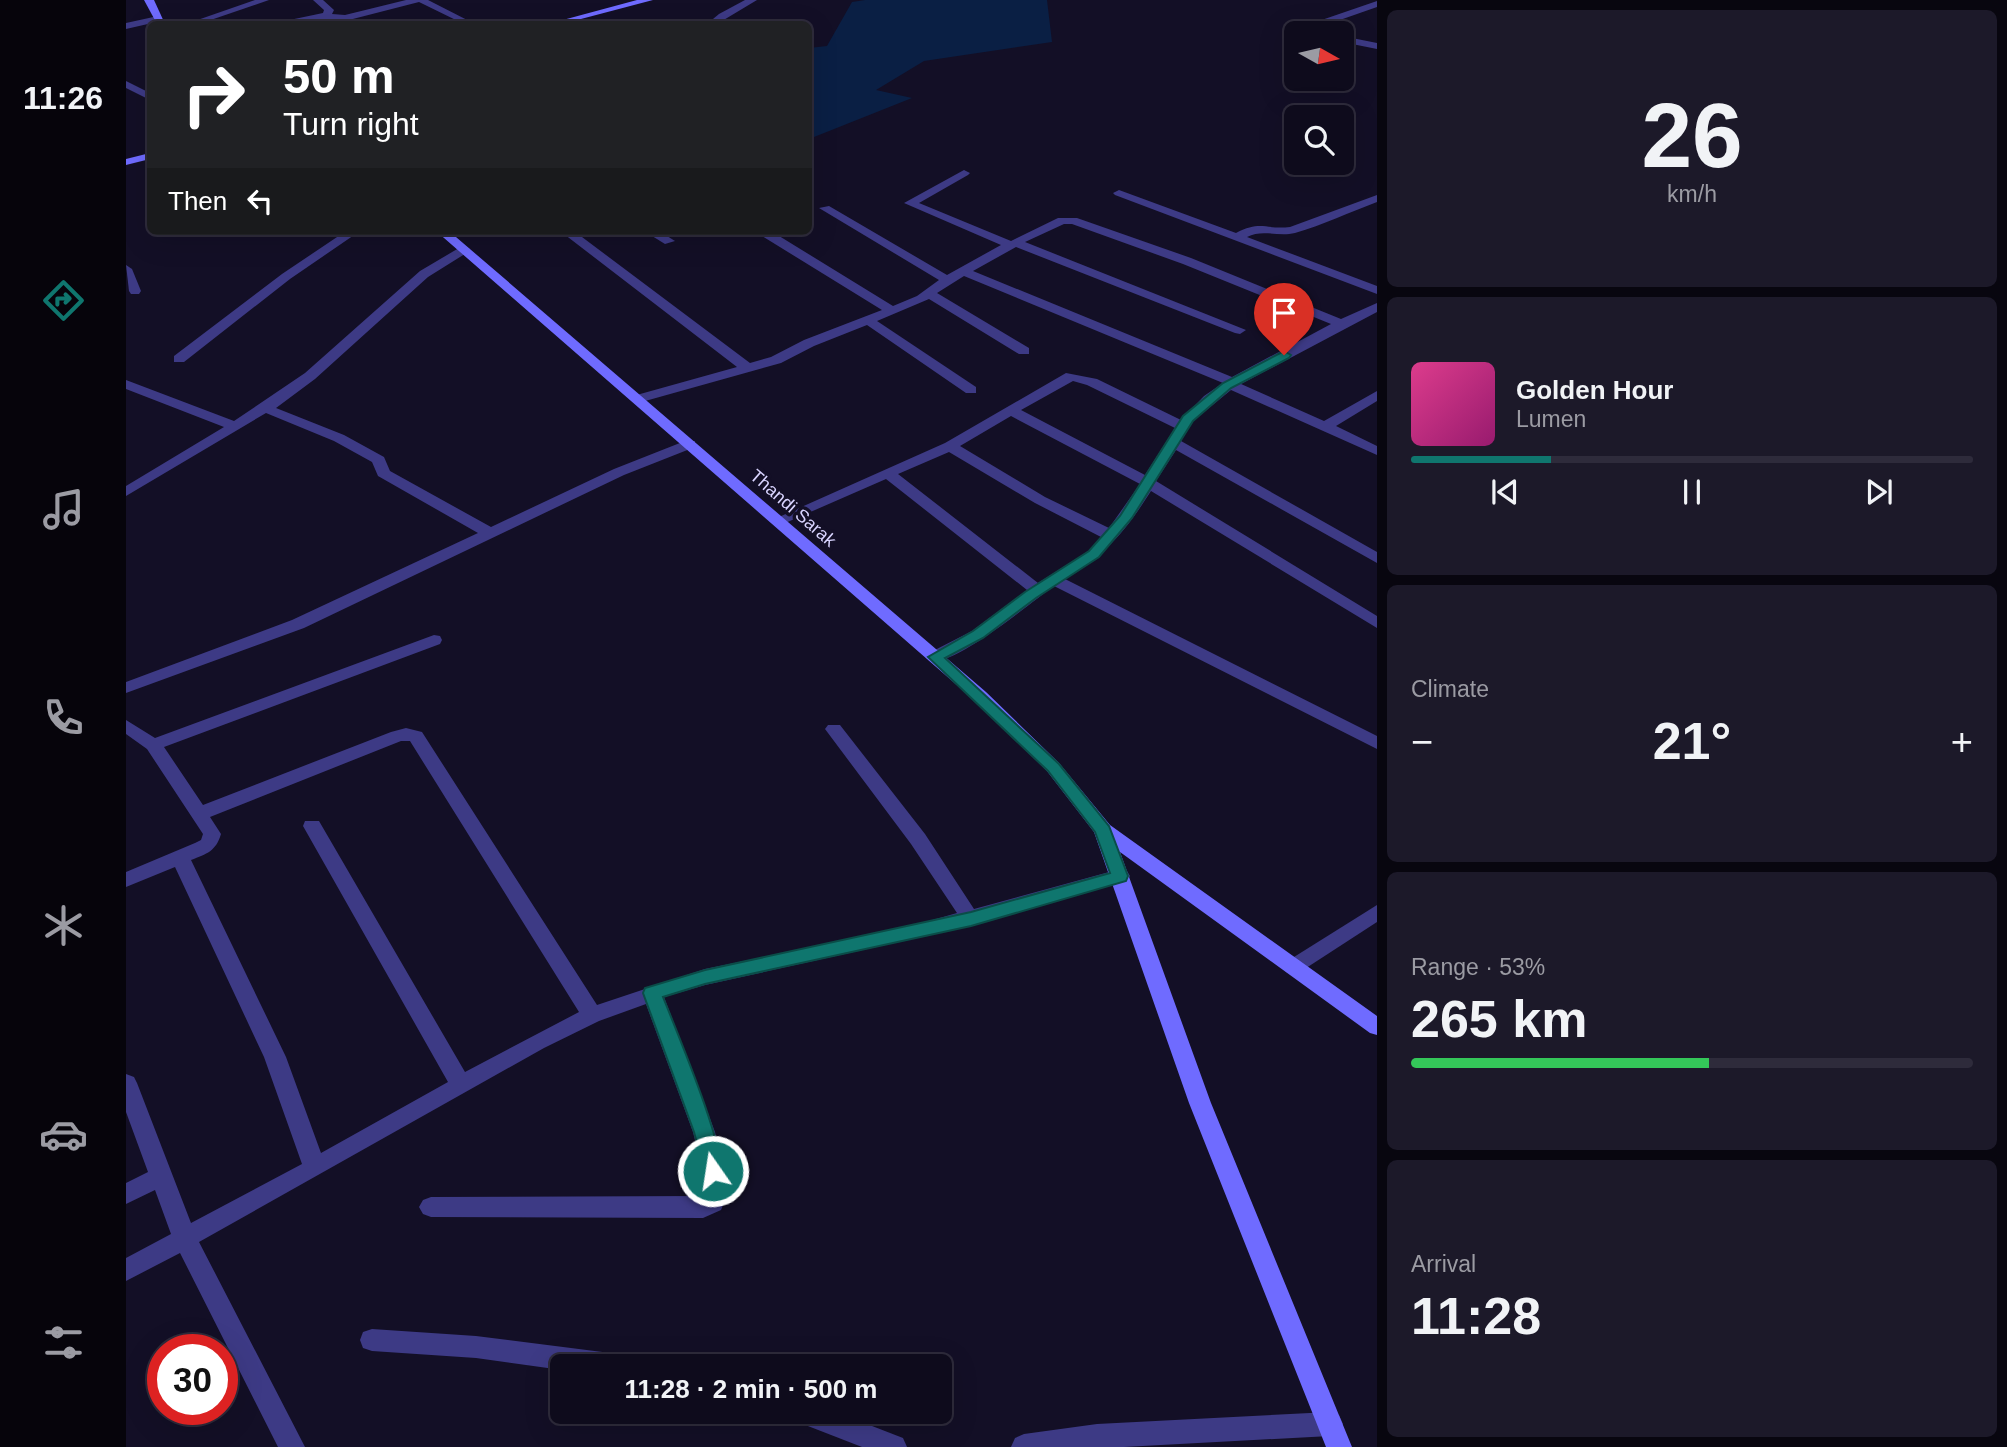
<!DOCTYPE html>
<meta charset="utf-8">
<style>
body{margin:0;font-family:Arial,sans-serif;background:#1c1929;color:#f1f3f6;height:100vh;display:flex;flex-direction:column;font-size:26px;white-space:nowrap}
*{box-sizing:border-box;margin:0}
p{font-size:23px;color:#9b9ba3}
.icon{flex:none;width:38px;height:38px;fill:none;stroke:currentColor;stroke-width:2;stroke-linecap:round;stroke-linejoin:round}
.map{position:relative;flex:1;overflow:hidden}
.side{display:flex;flex-direction:column;gap:10px;padding:10px;background:#08060f;width:630px}
.side>*{flex:none}
.guide{position:absolute;left:21px;top:21px;width:665px;height:214px;border-radius:10px;box-shadow:0 7px 28px #0002,0 0 0 2px #2e2b3b;background:#202124;color:#fff;overflow:hidden}
.needle{width:46px;rotate:98deg}
.fabs{position:absolute;left:1158px;top:21px;display:grid;gap:14px}
.fabs a{display:grid;place-items:center;width:70px;height:70px;border-radius:10px;background:#0e0b1c;box-shadow:0 7px 28px #0002,0 0 0 2px #2e2b3b;font-size:35px}
.speed{position:absolute;left:21px;top:1334px;display:flex;gap:14px;font-size:35px;font-weight:700;text-align:center}
.speed>*{display:grid;place-content:center;width:91px;height:91px;border-radius:50%;background:#0e0b1c;box-shadow:0 7px 28px #0002,0 0 0 2px #2e2b3b;line-height:1}
.speed .limit{border:10px solid #d22;background:#fff;color:#111}
.pin{position:absolute;display:grid;place-items:center;width:60px;height:60px;color:#fff;margin:-72px -30px;border-radius:50% 50% 50% 0;rotate:-45deg;box-shadow:0 0 7px #0007}
.pin .icon{rotate:45deg}
.me{position:absolute;width:77px;margin:-38px;rotate:347deg;stroke-linejoin:round;filter:drop-shadow(0 0 5px #0008)}
.turn{display:flex;align-items:center;gap:24px;height:147px;padding:0 21px;font-size:32px}
.turn .icon{width:91px;height:91px;stroke-width:2.5}
.turn b{display:block;font-size:49px;line-height:60px}
.then{display:flex;align-items:center;height:66px;padding:0 21px;background:#0003;gap:14px;font-size:26px}
.big{font-size:52px;font-weight:600;line-height:1.1}
.side .widget{flex:1;display:flex;flex-direction:column;justify-content:center;gap:10px;min-width:0;padding:0 24px;border-radius:10px;background:#1c1929}
.side .dial{align-items:center;gap:0}
.dial b{font-size:91px;line-height:1}
.song{display:flex;align-items:center;gap:21px}
.cover{width:84px;height:84px;border-radius:10px;background:linear-gradient(135deg,hsl(330 70% 55%),hsl(320 70% 35%))}
.played{height:7px;border-radius:4px;background:linear-gradient(90deg,#0f766e 25%,#2e2b3b 25%)}
.keys{display:flex;justify-content:space-around;direction:ltr}
.heat{display:flex;justify-content:space-between;align-items:center;font-size:38px;direction:ltr}
.charge{height:10px;border-radius:5px;background:linear-gradient(90deg,#34c759 53%,#2e2b3b 0)}
.trip{position:absolute;left:424px;top:1354px;width:402px;height:70px;border-radius:10px;background:#0e0b1c;box-shadow:0 7px 28px #0002,0 0 0 2px #2e2b3b;font-weight:600;line-height:70px;text-align:center}
main{display:flex;flex:1;min-height:0}
.tabs{display:flex;flex-direction:column;width:126px;justify-content:space-around;align-items:center;background:#06040b;color:#9b9ba3}
.tabs .icon{width:49px;height:49px}
.tabs .current{color:#0f766e}
.tabs b{font-size:32px;color:#f1f3f6}
.map>svg:first-child{display:block}
.water{fill:#0a1f44}
.lines{fill:none;stroke-linecap:round;stroke-linejoin:round}
.street{fill:#3d3a85;fill-rule:evenodd}
.secondary{fill:#6f6bff;fill-rule:evenodd}
.route{fill:#0f766e;stroke:#0a4d48;stroke-width:2}
.labels{text-anchor:middle;stroke-width:7;stroke-linejoin:round;paint-order:stroke}
.street-label{font-size:18px;fill:#d9d4ff;stroke:#130f26}
</style>
<main>
<nav class="tabs">
<b>11:26</b>
<svg class="icon current" aria-label="directions" viewBox="0 0 24 24"><path d="M12 3l9 9-9 9-9-9zM9 14v-3h6M13 9l2 2-2 2"/></svg>
<svg class="icon" aria-label="music" viewBox="0 0 24 24"><path d="M9 18V5l10-2v13"/><circle cx="6" cy="18" r="3"/><circle cx="16" cy="16" r="3"/></svg>
<svg class="icon" aria-label="phone" viewBox="0 0 24 24"><path d="M5 4h4l2 5-3 2q2 4 5 5l2-3 5 2v4C11 20 4 13 5 4z"/></svg>
<svg class="icon" aria-label="climate" viewBox="0 0 24 24"><path d="M12 3v18M4 7l16 10M4 17L20 7"/></svg>
<svg class="icon" aria-label="car" viewBox="0 0 24 24"><path d="M5 17H2v-5l4-1 3-4h7l3 4 3 1v5h-3M9 17h6M6 11h13"/><circle cx="7" cy="17" r="2"/><circle cx="17" cy="17" r="2"/></svg>
<svg class="icon" aria-label="filters" viewBox="0 0 24 24"><path d="M4 7h16M4 17h16"/><circle cx="9" cy="7" r="2"/><circle cx="15" cy="17" r="2"/></svg>
</nav>
<div class="map">
<svg width="1251" height="1447" viewBox="0 0 1251 1447">
<rect width="100%" height="100%" fill="#130f26"/>
<path class="water" d="M739 0H921L926 42 798 61 750 90 786 98 683 139V48L701 46 726 2Z"/>
<g class="lines">
<g class="street">
<path d="M129 0H143L73 24H60Z"/>
<path d="M187 0H197L208 10 206 14 219 15 280 0H302L349 24H338L293 2 219 21 195 19 153 24 154 22 197 13 198 10Z"/>
<path d="M619 0H631L591 24H581L593 14Z"/>
<path d="M1251 1V7L1191 28 1201 33H1188L1181 29 1184 24Z"/>
<path d="M32 16 35 17V21L0 29V23Z"/>
<path d="M1216 36 1251 43V49L1216 42Z"/>
<path d="M0 81 24 93V100L0 88Z"/>
<path d="M838 170 844 173 842 175 793 203 885 241 932 218H951L1065 258 1215 319 1251 303V312L1115 384 1198 421 1251 391V401L1210 426 1251 446V455L1105 390 1067 421 1055 441 1251 552V563L1050 450 1030 481 1251 616V628L1025 491C999 532 981 553 939 579L1251 736V749L928 586C905 602 829 667 803 661L801 657 803 653 846 631 901 590 760 479 657 524 652 526 644 521 819 443 940 373 971 379 1055 420 1078 396 1097 383 838 276 811 293 903 348V354H893L803 299 751 321 850 387V393H840L741 325 688 346 655 363 512 403 507 402V396L611 367 434 231H448L624 363 645 357 678 340 756 310 636 236 635 231H645L767 306 791 296 813 280 693 208 703 206 821 275 875 245 778 203ZM938 224H946L1057 264 1205 324 1106 377 847 271 890 247 1109 333 1114 334 1120 330 899 242ZM947 381 961 385 1049 428 1019 475 895 410ZM885 416 1014 484 983 528 919 497 834 446ZM823 452 909 503 975 537 963 551 912 583 772 474Z"/>
<path d="M993 190 1110 233C1135 220 1140 230 1164 227L1251 195V202C1224 212 1197 225 1169 233 1152 237 1136 229 1121 237L1251 286V294L989 195 987 193Z"/>
<path d="M220 231H234L164 279 58 362H48V356L156 274Z"/>
<path d="M518 231H533L549 241 539 244Z"/>
<path d="M338 245 344 249 342 252 302 277 189 379 150 408 218 435 258 457 264 471 365 527 488 469 559 441H569V447L498 475 178 628 0 693V682L166 620 352 533 252 476 246 462 208 441 140 413 0 496V486L98 427 0 389V380L108 421 179 373 294 271Z"/>
<path d="M0 265 6 269 15 291 13 294H5L3 291Z"/>
<path d="M308 635 314 636 316 640 314 644 38 747 77 805 265 732 280 728 296 732 471 1005 579 969 775 929 831 913 785 844 702 733 699 729 702 725H714L799 834 848 909 994 869 1001 871 1004 876 1001 881 845 926 579 985 538 997 589 1132 603 1191 595 1210 577 1218 305 1217 297 1214 293 1207 297 1200 305 1197 578 1196 581 1191 567 1132 520 1004 473 1021 418 1048 73 1242 179 1447H152L54 1253 0 1281V1258L45 1234 29 1190 0 1204V1183L22 1172 0 1112V1074L8 1077 11 1083 65 1223 176 1164 138 1057 49 867 0 887V872L69 843 75 840 77 834 21 749 0 734V720L29 738ZM275 741H284L453 1012 339 1072 193 821H179L177 826 322 1082 195 1153 160 1057 65 860C81 854 90 851 95 834L84 817Z"/>
<path d="M1251 905V922L1174 972 1167 975 1160 972 1157 967 1160 962Z"/>
<path d="M246 1329 350 1336 500 1355 509 1359 512 1367H436V1370L350 1358 246 1351 237 1348 234 1340 237 1332Z"/>
<path d="M665 1412H710L777 1438 781 1447H736L669 1421Z"/>
<path d="M1204 1412 1213 1415 1217 1424 1213 1433 1204 1436 998 1447H885L889 1438 898 1434 971 1424Z"/>
</g>
<g class="secondary">
<path d="M18 0H28L39 24H31Z"/>
<path d="M511 0H527L436 24H422Z"/>
<path d="M24 153V159L0 165V159Z"/>
<path d="M310 231H323L860 692 933 763 984 825 1251 1016V1035L1244 1033 994 852 1085 1103 1226 1447H1200L1063 1103 968 832 921 771 848 700Z"/>
</g>
</g>
<path class="route" d="M1158 351 1165 355 1163 358 1105 388 1067 421 1006 518 973 557 910 598 857 638 819 658 933 764 983 826 1002 876 1000 881 845 926 579 984 537 997C548 1025 604 1157 594 1177L587 1180 580 1177 568 1132 517 993 519 988 579 970 845 912 984 873 969 832 922 771 802 657 847 631 899 592 963 551 994 516 1057 416 1097 383Z"/>
<g class="labels">
<g class="street-label">
<text transform="translate(667 508) rotate(41)" y="6">Thandi Sarak</text>
</g>
</g>
</svg>
<div class="fabs">
<a><svg class="needle" viewBox="-14 -14 28 28"><path d="M0-13l5 13h-10z" fill="#e53935"/><path d="M0 13l5-13h-10z" fill="#9b9ba3"/></svg></a>
<a><svg class="icon" aria-label="search" viewBox="0 0 24 24"><circle cx="10" cy="10" r="6"/><path d="M15 15l6 6"/></svg></a>
</div>
<div class="speed"><div class="limit">30</div></div>
<div class="pin" style="left:1158px;top:355px;background:#d93025"><svg class="icon" aria-label="arrive" viewBox="0 0 24 24"><path d="M6 21V4h12l-3 4 3 4H6"/></svg></div>
<svg class="me" style="left:587px;top:1171px" viewBox="-20 -20 40 40"><circle r="17" fill="#0f766e" stroke="#fff" stroke-width="3"/><path d="M0-11L8 9 0 5-8 9z" fill="#fff"/></svg>
<div class="trip">11:28 · 2 min · 500 m</div>
<div class="guide">
<div class="turn"><svg class="icon" aria-label="right" viewBox="0 0 24 24"><path d="M7 20v-9h11M14 6l5 5-5 5"/></svg><div><b>50 m</b>Turn right</div></div>
<div class="then">Then<svg class="icon" aria-label="left" viewBox="0 0 24 24"><path d="M17 20v-9H6M10 6l-5 5 5 5"/></svg></div>
</div>
</div>
<section class="side">
<div class="widget dial"><b>26</b><p>km/h</p></div>
<div class="widget">
<div class="song"><i class="cover"></i><div><b>Golden Hour</b><p>Lumen</p></div></div>
<div class="played"></div>
<div class="keys"><svg class="icon" aria-label="previous" viewBox="0 0 24 24"><path d="M18 5L8 12l10 7zM5 5v14"/></svg><svg class="icon" aria-label="pause" viewBox="0 0 24 24"><path d="M8 5v14M16 5v14"/></svg><svg class="icon" aria-label="next" viewBox="0 0 24 24"><path d="M6 5l10 7-10 7zM19 5v14"/></svg></div>
</div>
<div class="widget"><p>Climate</p>
<div class="heat"><a>−</a><b class="big">21°</b><a>+</a></div>
</div>
<div class="widget"><p>Range · 53%</p><b class="big">265 km</b><div class="charge"></div></div>
<div class="widget"><p>Arrival</p><b class="big">11:28</b></div>
</section>
</main>
